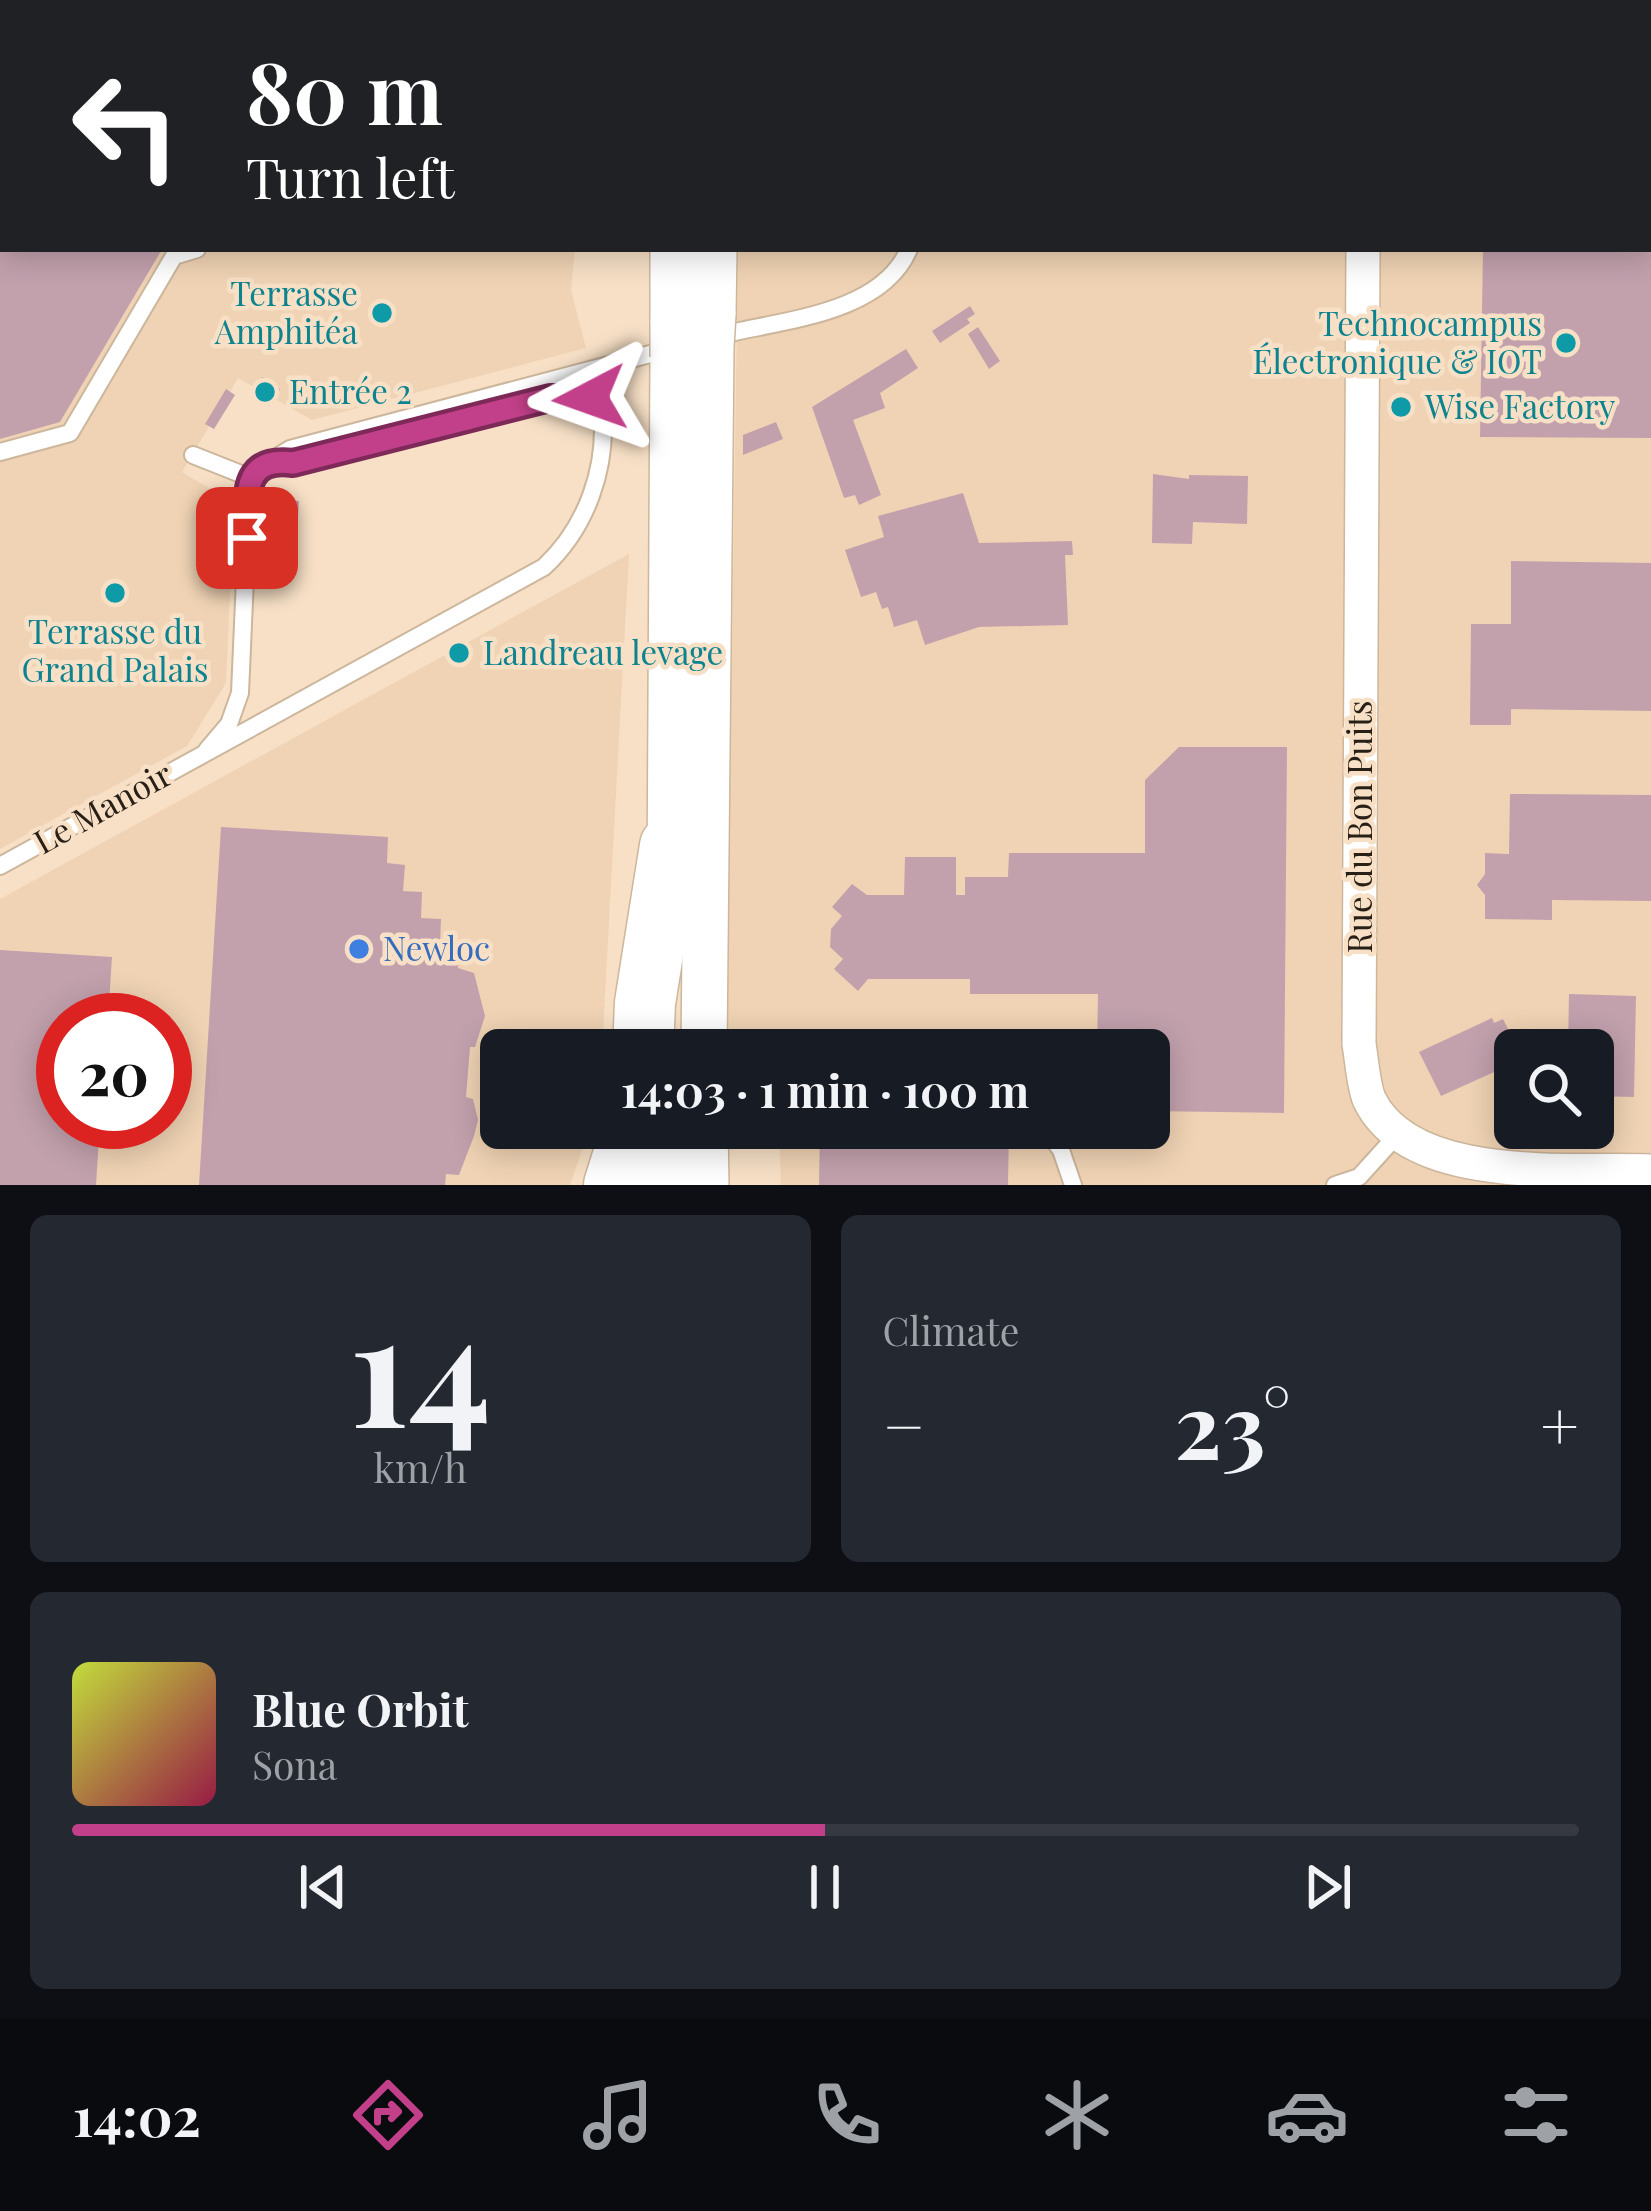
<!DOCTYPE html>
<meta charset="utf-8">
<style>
body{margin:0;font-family:"Playfair Display",serif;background:#242831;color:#f1f3f6;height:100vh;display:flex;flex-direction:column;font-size:45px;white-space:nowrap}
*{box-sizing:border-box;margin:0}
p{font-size:39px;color:#9ea1a6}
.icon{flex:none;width:66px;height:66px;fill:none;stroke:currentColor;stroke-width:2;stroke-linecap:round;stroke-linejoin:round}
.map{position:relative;height:1185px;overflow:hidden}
.sheet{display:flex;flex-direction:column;gap:30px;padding:30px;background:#0d0f14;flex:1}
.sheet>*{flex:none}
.top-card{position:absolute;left:0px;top:0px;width:1653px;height:252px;box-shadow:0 6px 30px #0003;background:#202124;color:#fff;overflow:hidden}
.tools{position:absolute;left:1494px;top:1029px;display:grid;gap:24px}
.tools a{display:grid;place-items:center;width:120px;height:120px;border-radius:18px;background:#171b24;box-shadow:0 6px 30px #0003;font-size:60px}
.speed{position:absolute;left:36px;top:993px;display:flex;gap:24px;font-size:60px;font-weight:700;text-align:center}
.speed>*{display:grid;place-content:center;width:156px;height:156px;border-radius:50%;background:#171b24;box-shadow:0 6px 30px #0003;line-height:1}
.speed .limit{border:18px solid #d22;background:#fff;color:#111}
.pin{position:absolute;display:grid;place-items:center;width:102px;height:102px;color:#fff;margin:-51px;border-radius:24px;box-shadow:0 6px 18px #0006}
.me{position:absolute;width:132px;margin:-66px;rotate:266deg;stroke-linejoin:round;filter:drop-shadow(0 0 9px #0008)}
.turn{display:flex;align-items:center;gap:42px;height:252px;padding:0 48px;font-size:54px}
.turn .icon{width:156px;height:156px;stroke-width:2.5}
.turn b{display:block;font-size:84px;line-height:102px}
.big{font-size:90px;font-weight:700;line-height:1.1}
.sheet .widget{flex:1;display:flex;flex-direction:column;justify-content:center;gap:18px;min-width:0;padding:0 42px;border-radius:18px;background:#242831}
.sheet .dial{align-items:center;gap:0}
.dial b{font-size:156px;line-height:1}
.song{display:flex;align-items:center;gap:36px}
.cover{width:144px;height:144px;border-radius:18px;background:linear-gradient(135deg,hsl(70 70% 55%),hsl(340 70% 35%))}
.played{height:12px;border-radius:6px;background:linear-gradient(90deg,#c24089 50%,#363941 50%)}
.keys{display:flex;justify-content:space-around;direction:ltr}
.heat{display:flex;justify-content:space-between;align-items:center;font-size:66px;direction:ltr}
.sheet .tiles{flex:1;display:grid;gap:30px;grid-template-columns:1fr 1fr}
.widget:last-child{grid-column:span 2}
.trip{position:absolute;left:480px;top:1029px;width:690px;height:120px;border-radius:18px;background:#171b24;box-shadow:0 6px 30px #0003;font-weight:700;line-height:120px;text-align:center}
.dock{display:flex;height:192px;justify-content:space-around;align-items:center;background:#090b0e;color:#9ea1a6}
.dock .icon{width:84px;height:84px}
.dock .active{color:#c24089}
.dock b{font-size:54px;color:#f1f3f6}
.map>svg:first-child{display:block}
.built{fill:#f0d3b4;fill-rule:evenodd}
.building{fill:#c2a1ad}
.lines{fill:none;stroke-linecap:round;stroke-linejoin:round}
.service-casing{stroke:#ccb69c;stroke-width:20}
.minor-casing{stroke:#ccb69c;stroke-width:36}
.secondary-casing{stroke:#ccb69c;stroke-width:48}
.motorway-casing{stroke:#ccb69c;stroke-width:63}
.service{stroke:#fff;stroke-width:16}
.minor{stroke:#fff;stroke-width:33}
.secondary{stroke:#fff;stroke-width:45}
.motorway{stroke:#fff;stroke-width:60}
.secondary-bridge-casing{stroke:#ccb69c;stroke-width:48;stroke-linecap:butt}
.secondary-bridge{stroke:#fff;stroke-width:45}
.route-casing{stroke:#7e2a59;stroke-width:30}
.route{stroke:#c24089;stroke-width:21}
.culture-dot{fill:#0f9aa8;stroke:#f7e0c6;stroke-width:4.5}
.shop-dot{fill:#3f7fe0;stroke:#f7e0c6;stroke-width:4.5}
.labels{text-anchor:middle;stroke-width:9;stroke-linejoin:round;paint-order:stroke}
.culture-label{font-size:33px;fill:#0d838f;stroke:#f7e0c6;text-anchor:start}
.street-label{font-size:33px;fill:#281f16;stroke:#f7e0c6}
.shop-label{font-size:33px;fill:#366cbe;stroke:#f7e0c6;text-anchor:start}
</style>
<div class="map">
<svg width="1651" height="1185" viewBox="0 0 1651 1185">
<rect width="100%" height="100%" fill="#f7e0c6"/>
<g class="built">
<path d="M0 0 595 3H3V249H575L571 290 586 348 312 420 238 378 182 472 234 503 226 683 187 746 0 849Z"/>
<path d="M741 0H1651V1185H781L779 1128H1149V1050H726L738 249H1650V3ZM1515 1050H1593V1128H1515Z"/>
<path d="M629 554 602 1050H501V1128H590L570 1185H0V899ZM63 1020H165V1122H63Z"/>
</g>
<g class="building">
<path d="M0 249 161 251 60 422 0 439Z"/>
<path d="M1483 249H1651V438L1480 437Z"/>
<path d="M970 306 975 314 967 319 970 323 940 343 932 331Z"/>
<path d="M978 327 1000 361 989 369 968 334Z"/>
<path d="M906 349 918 368 880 393 885 408 853 420 881 495 859 505 855 495 844 498 812 407Z"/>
<path d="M262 377 280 389 269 406 251 395Z"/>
<path d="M226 389 235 395 214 429 205 424Z"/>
<path d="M776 422 783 439 743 455V435Z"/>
<path d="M1153 474 1189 479V475L1248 476 1247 524 1193 522 1192 544 1152 543Z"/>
<path d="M963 493 979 543 1072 541 1073 555H1065L1068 625 979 627 925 645 917 620 894 627 888 607 882 609 876 592 861 597 845 550 884 537 878 516Z"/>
<path d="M282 500 299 501 298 517 281 516Z"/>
<path d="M1511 561 1651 563V711L1511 709V725H1470L1471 624H1511Z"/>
<path d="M465 643 470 653 453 663 448 653Z"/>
<path d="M1179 747H1287L1284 1113 1149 1111V1050H1097L1098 994H970V979H868L858 991 834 969 843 959 830 947 831 929 842 916 832 907 852 884 867 895H904L905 857H956V895H965V877H1008L1009 853H1145V780Z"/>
<path d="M1510 794 1651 795V901L1552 900V920L1485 919V895L1477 885 1485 874V853L1509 854Z"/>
<path d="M221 827 388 837 387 863 405 865 403 891 422 892 421 918 441 919 440 945 459 947 458 968 474 973 485 1016 475 1047H470L466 1097 473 1099 478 1120 474 1136 459 1175 446 1174 445 1185H199Z"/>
<path d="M0 950 112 957 108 1020H63V1122H100L96 1185H0Z"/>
<path d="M1569 994 1636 996 1634 1097 1593 1096V1050H1568Z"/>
<path d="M1492 1018 1494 1023 1503 1019 1512 1037 1503 1040 1514 1063 1441 1096 1419 1052Z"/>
<path d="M820 1128H1009L1008 1185H819Z"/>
</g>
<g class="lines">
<defs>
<g id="service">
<path d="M582 3 584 0"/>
<path d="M839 3 843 0"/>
<path d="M717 336C780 320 881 315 909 249"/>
<path d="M0 452 70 433 174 256 197 249"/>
<path d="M193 455 251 478"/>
<path d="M276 461 293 463 550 399 590 398 600 386 603 375"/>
<path d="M207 750 229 724 240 693 249 486 256 470 290 449 669 349"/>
<path d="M0 866 544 567C587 527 608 467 602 408L590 398"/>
<path d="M1045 1128 1061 1150 1073 1185"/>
<path d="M1335 1185 1359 1177 1398 1134"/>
</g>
<g id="minor">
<path d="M1365 3V0"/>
<path d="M1363 249 1359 1044C1362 1061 1363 1083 1369 1099 1410 1185 1570 1168 1651 1171"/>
</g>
<g id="secondary">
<path d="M673 3V0"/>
<path d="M714 3V0"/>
<path d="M673 249V324"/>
<path d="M713 314 714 249"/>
<path d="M670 879 673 357"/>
<path d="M704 1050 711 347"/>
<path d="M705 1128 706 1185"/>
<path d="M666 1185V1128"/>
</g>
<g id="motorway">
<path d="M643 1050 645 1003 670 846"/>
<path d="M614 1185 632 1128"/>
</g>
</defs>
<use href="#service" class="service-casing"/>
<use href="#minor" class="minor-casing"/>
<use href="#secondary" class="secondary-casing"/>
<use href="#motorway" class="motorway-casing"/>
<use href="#service" class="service"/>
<use href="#minor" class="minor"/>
<use href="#secondary" class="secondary"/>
<use href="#motorway" class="motorway"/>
<defs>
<g id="secondary-bridge">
<path d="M711 347 713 314"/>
<path d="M673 357V324"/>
</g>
</defs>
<use href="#secondary-bridge" class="secondary-bridge-casing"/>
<use href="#secondary-bridge" class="secondary-bridge"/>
</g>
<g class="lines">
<defs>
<path id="route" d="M247 538C248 500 239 456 293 463L550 398H590"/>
</defs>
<use href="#route" class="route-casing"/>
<use href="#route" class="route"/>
</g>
<g class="culture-dot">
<circle cx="382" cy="313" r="12"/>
<circle cx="1566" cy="343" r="12"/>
<circle cx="265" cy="392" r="12"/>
<circle cx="1401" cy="407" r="12"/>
<circle cx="115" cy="593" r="12"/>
<circle cx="459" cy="653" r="12"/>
</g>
<circle class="shop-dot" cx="359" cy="949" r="12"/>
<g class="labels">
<g class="culture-label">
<text x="358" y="306" text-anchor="end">Terrasse<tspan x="358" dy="38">Amphitéa</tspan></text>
<text x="1542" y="336" text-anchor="end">Technocampus<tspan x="1542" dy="38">Électronique &amp; IOT</tspan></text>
<text x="289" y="404">Entrée 2</text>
<text x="1425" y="419">Wise Factory</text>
<text x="115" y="644" text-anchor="middle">Terrasse du<tspan x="115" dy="38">Grand Palais</tspan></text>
<text x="483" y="665">Landreau levage</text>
</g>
<g class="street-label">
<text transform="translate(103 808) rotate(-29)" y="12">Le Manoir</text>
<text transform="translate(1360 827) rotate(-90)" y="12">Rue du Bon Puits</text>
</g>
<g class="shop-label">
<text x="383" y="961">Newloc</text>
</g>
</g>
</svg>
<div class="tools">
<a><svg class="icon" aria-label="search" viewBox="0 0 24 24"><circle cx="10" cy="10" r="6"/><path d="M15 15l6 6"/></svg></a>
</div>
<div class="speed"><div class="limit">20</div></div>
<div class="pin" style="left:247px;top:538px;background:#d93025"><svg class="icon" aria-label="arrive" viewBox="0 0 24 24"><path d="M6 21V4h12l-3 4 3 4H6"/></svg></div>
<svg class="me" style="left:590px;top:398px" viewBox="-20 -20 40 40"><path d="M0-17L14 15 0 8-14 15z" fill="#c24089" stroke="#fff" stroke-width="4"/></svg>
<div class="trip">14:03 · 1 min · 100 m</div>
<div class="top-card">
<div class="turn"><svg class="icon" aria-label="left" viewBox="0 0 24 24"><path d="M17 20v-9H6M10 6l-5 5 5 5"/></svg><div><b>80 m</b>Turn left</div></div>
</div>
</div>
<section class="sheet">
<div class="tiles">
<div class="widget dial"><b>14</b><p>km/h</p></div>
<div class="widget"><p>Climate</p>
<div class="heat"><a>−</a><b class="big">23°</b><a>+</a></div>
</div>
<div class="widget">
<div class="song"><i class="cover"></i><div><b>Blue Orbit</b><p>Sona</p></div></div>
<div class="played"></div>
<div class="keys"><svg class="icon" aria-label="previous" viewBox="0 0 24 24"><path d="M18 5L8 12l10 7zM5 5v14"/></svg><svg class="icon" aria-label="pause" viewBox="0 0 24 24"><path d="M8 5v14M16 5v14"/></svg><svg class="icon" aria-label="next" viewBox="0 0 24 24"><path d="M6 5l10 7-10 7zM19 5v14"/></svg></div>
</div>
</div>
</section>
<nav class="dock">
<b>14:02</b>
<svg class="icon active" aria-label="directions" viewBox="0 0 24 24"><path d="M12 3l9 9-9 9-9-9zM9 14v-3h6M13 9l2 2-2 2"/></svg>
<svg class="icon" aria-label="music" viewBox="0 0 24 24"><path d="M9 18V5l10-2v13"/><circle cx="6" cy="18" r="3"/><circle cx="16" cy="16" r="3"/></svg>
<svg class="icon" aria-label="phone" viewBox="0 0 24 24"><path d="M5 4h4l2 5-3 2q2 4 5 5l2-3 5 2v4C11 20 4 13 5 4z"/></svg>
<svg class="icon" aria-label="climate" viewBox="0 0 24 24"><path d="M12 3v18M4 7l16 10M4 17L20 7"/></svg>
<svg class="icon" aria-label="car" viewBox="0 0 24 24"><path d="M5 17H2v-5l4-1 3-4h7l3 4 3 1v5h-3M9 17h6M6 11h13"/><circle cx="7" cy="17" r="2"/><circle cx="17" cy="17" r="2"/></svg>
<svg class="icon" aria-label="filters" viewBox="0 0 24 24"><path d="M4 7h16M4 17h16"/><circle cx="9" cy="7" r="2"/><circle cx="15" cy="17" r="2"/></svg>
</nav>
